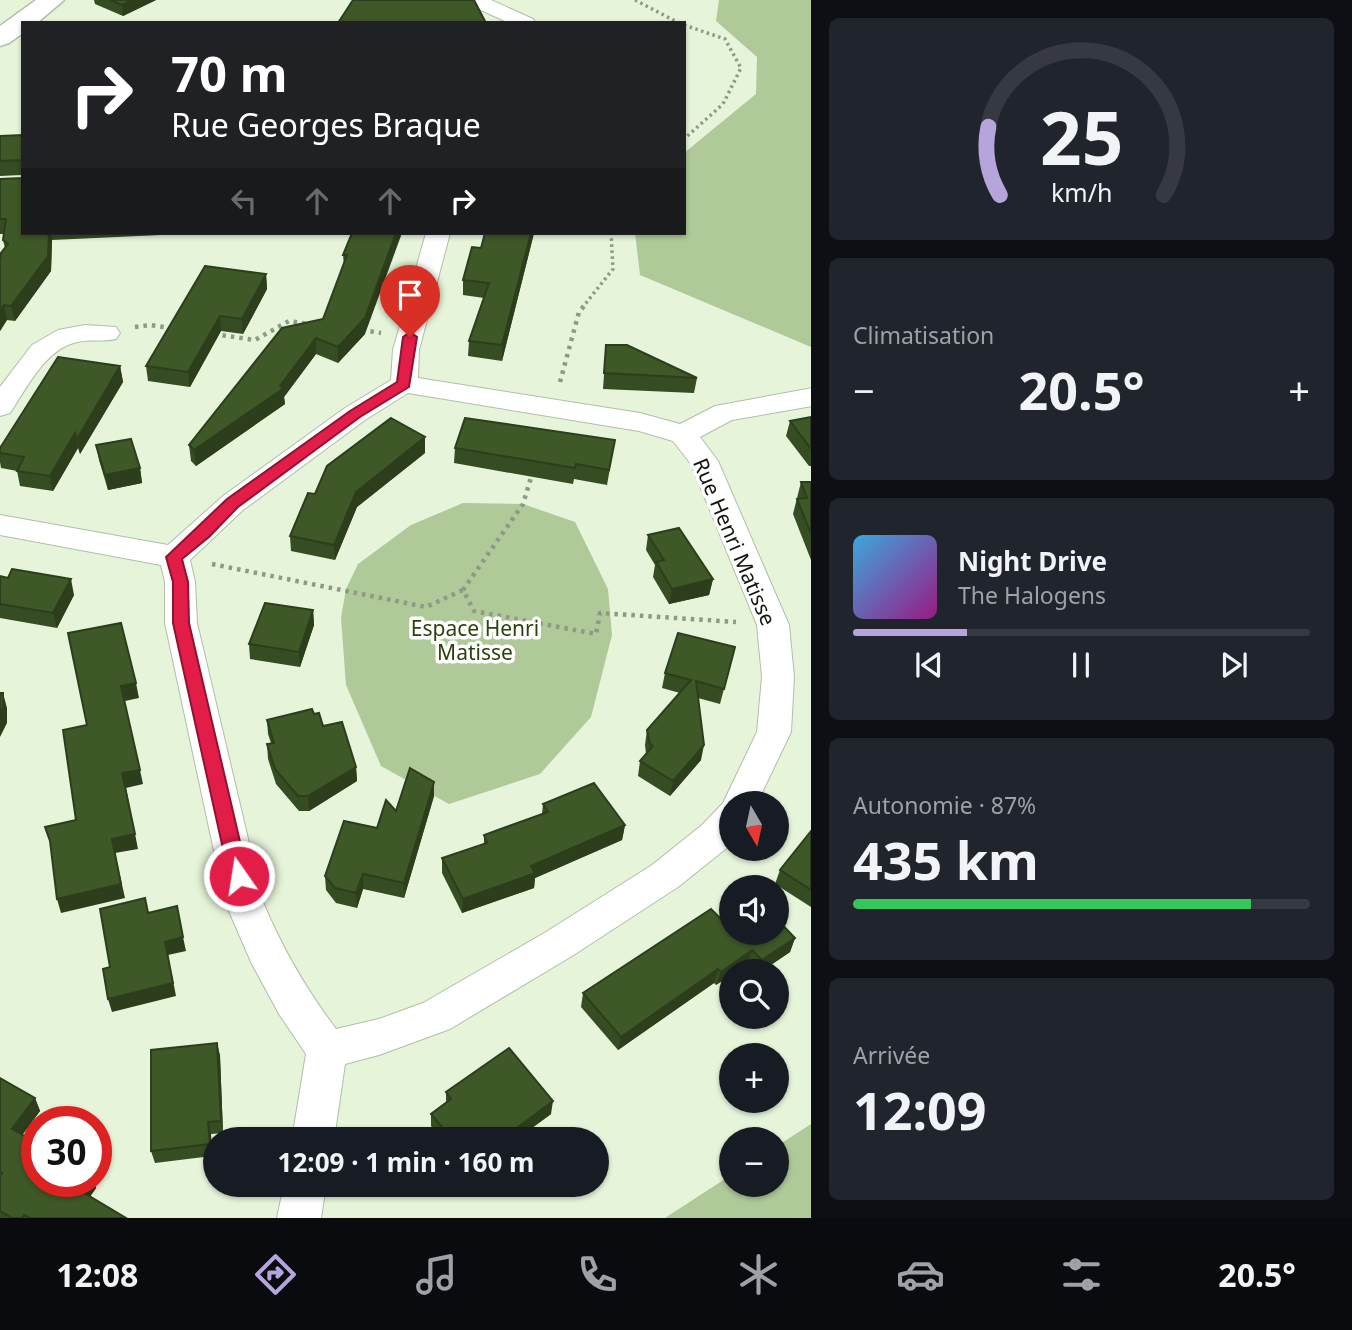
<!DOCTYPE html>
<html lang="fr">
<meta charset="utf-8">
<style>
body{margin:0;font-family:"Noto Sans",sans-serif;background:#20242c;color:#f1f3f6;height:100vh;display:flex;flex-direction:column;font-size:26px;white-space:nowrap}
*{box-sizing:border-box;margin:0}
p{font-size:23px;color:#9ea1a6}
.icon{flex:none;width:38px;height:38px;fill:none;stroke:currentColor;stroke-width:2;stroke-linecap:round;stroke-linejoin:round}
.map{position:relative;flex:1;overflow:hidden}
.panel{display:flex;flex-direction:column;gap:18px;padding:18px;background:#0d0f14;width:541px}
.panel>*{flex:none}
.banner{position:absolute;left:21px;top:21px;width:665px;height:214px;border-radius:0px;box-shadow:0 2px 5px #0004;background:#202124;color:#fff;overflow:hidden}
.needle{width:46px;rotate:171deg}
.buttons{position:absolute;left:719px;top:791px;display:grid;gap:14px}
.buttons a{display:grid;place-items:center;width:70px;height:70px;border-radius:50%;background:#171b24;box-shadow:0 2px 5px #0004;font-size:35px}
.speed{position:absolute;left:21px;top:1106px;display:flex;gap:14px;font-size:35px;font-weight:700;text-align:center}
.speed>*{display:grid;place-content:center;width:91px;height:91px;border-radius:50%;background:#171b24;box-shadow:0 2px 5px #0004;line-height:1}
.speed .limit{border:10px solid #d22;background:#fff;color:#111}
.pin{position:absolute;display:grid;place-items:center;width:60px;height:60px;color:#fff;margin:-72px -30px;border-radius:50% 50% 50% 0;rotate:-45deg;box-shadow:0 0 7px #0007}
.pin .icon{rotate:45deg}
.me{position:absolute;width:77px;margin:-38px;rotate:347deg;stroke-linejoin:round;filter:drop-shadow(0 0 5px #0008)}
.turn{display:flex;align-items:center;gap:24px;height:147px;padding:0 35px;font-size:32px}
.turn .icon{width:91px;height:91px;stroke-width:2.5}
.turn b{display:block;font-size:49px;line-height:60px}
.lanes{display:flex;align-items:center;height:66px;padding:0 35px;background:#0003;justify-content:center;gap:35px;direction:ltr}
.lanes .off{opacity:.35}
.big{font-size:52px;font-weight:700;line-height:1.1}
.panel .tile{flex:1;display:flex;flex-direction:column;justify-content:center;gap:10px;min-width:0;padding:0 24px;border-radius:10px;background:#20242c}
.panel .dial{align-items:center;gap:0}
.dial svg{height:182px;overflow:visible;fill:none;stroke:#363941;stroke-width:7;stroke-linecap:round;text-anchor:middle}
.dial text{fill:#f1f3f6;stroke:none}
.song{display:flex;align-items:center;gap:21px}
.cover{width:84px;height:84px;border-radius:10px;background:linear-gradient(135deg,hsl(200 70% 55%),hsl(310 70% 35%))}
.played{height:7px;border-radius:4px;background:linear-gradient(90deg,#b5a5dc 25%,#363941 25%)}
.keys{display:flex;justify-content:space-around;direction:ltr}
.heat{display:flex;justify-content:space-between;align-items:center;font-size:38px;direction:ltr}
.charge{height:10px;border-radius:5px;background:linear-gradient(90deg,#34c759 87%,#363941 0)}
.trip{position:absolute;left:203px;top:1127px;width:406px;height:70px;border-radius:35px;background:#171b24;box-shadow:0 2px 5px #0004;font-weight:700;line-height:70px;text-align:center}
.tab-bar{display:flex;height:112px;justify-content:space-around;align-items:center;background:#090b0e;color:#9ea1a6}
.tab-bar .icon{width:49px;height:49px}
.tab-bar .active{color:#b5a5dc}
.tab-bar b{font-size:32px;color:#f1f3f6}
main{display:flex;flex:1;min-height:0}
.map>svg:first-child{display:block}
.green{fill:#afc998}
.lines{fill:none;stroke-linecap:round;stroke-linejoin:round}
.street-casing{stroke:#b1bfa6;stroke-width:2}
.secondary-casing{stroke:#b1bfa6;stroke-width:3}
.path-far1{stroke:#8e9986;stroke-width:3.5;stroke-dasharray:2.5 3.5;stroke-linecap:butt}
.path{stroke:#8e9986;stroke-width:4.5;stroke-dasharray:3.5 5;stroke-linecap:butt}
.street{fill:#fff;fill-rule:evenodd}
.secondary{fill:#fff;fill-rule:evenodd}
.wall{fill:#364c22}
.shaded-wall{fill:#2c3e1b}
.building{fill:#3f5827;stroke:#2c3e1b;stroke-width:2}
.route{fill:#e11d48;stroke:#92132f;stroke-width:2}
.labels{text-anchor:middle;stroke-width:7;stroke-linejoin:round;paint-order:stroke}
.street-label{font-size:21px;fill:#12170e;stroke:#fff}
.park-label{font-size:21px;fill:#2a4309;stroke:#fff}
</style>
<main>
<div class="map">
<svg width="812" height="1218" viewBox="0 0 812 1218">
<rect width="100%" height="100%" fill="#e6f4da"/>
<g class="green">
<path d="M719 0H811V347L640 275 635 233H684V153L756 94 757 57 716 21Z"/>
<path d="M463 503 523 504 575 522 608 589 612 635 591 717 540 774 449 804 381 766 346 685 341 618 346 589 358 564 411 525Z"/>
<path d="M811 1124V1218H665L731 1175 732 1185H777V1146Z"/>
</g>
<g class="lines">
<defs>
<g id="street">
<path d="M465 0H491L533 19 536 23H509L468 4Z"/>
<path d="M426 233H450L419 350 418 378 640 413 680 424 715 406 812 388V406L732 420 700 437 718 461 789 625 794 677 791 732 757 803H732V841L728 847 678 887 572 956 450 1029 379 1055 345 1064 334 1139H292L306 1054 279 1014 251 962 225 902 165 623V582L161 565 0 535V515L168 545 223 496 345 408 391 380 393 350ZM408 393 639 431 673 441 691 464 757 625 762 677 757 732 723 803 702 825 652 865 546 932 423 1003 379 1019 336 1029C306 989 282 948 263 902L197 623 195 582 190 560 243 510 365 420Z"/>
<path d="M85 325 116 327 120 333 116 339C103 342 90 339 77 342 45 349 27 388 10 413L0 416V387L32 345 58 330Z"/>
<path d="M284 1185H326L321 1218H277Z"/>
</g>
<path id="secondary" d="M36 0H64L37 23H23V33L9 43 0 46V26Z"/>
</defs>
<use href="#street" class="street-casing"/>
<use href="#secondary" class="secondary-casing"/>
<g class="path-far1">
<path d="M635 0 679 23"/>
<path d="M684 25 725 39 741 68 723 104 684 139"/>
<path d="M582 308 613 269 611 233"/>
</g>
<g class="path">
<path d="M135 327 150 325 171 328"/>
<path d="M362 330 381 333"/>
<path d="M214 334 255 340 289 321 308 324"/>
<path d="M560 382 579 312 584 306"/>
<path d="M533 471 523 504 463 590 474 611 596 634 600 613 736 622"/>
<path d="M212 564 426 607 463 590"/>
</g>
<use href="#street" class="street"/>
<use href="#secondary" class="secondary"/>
</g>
<g class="wall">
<path d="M94 0H156L123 16 95 4Z"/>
<path d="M23 135V233H204L52 240 51 271 15 321 7 320 0 331V260L5 248 3 240 4 234H0V179L22 178V175L0 176V136Z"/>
<path d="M352 233 365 334 338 363 316 354 284 397 285 404 196 466 191 461 189 445 323 319 344 266 343 255Z"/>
<path d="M485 233H534L502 361 468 356 469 341 484 298 463 295V280L481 248Z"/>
<path d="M266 274 267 289 243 334 221 331 190 387 148 381 146 366Z"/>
<path d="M606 345 697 378 694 393 603 389Z"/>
<path d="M120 366 123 382 80 454 78 448 53 491 20 486 17 471 1 468 0 462V448Z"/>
<path d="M811 417V466H809L786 436 790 421Z"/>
<path d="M615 440 607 485 574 479 573 484 454 463 455 448Z"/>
<path d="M96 445 140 468 142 483 108 490 99 460Z"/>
<path d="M425 453 357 507 335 560 291 551 290 536 315 494Z"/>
<path d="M801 482H811V560L793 514Z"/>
<path d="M648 535 713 579 709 595 669 604 653 577 655 565 646 550Z"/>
<path d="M0 576 74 595 57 628 0 618Z"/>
<path d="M313 610 314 625 300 667 250 659 249 644Z"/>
<path d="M735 647 720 704 698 698 701 760 670 796 638 776 640 761 646 754 645 745 647 730 680 693 662 688 665 673Z"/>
<path d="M314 714 356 767 357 781 309 811H299L276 784 268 759 267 744 271 743 268 734 267 720Z"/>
<path d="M434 782V796L404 898 363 889 357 908 336 903 326 890 325 876 396 811Z"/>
<path d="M543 804 625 825 622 840 535 878 534 888 462 913 442 873V858L484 844V835L542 814Z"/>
<path d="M811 831V907L775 884 780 870Z"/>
<path d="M720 918 795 938 790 952 762 971H755L748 964 737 971H732L716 985 714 983 618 1050 581 1007 583 993Z"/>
<path d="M217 1043 220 1056 223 1133 211 1134 212 1156 155 1163 151 1151Z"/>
<path d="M0 1078 35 1098 40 1111 22 1135 37 1181H94L96 1188 90 1196 126 1218H0Z"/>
<path d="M446 1092 551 1114 517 1139H442L431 1126V1114L446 1103Z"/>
</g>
<g class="shaded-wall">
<path d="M132 0H156L123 16 122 5Z"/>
<path d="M49 233H51L52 240 51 271 15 321 11 306Z"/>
<path d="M396 233H402L365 334 338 363V347Z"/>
<path d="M531 233H534L502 361V345Z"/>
<path d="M266 274 267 289 243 334 242 319Z"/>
<path d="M4 305 7 320 0 331V310Z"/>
<path d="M220 316 221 331 190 387 188 372Z"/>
<path d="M316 338V354L284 397 285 404 196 466 194 450 280 386Z"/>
<path d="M120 366 123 382 80 454 77 439Z"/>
<path d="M75 433 78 448 53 491 50 476Z"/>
<path d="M425 437V453L357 507 335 560 334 545 356 492Z"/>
<path d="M140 468 142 483 108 490 105 475Z"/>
<path d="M71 579 74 595 57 628 53 613Z"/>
<path d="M713 579 709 595 669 604 672 589Z"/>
<path d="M313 610 314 625 300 667 299 652Z"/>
<path d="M136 683 139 698 125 701 121 686Z"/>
<path d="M3 693 7 708V723L0 737V713Z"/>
<path d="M704 745 701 760 670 796 673 781Z"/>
<path d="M356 767 357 781 309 811 308 796Z"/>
<path d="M140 770 143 784 126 788 138 849 115 853 125 898 61 913 57 899 122 773Z"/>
<path d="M434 782V796L404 898V883Z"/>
<path d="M625 825 622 840 535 878 534 888 462 913 463 899 531 866Z"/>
<path d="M363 874V889L357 908 356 893Z"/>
<path d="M183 937 186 951 168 955 176 996 112 1012 108 999 165 942Z"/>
<path d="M795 938 790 952 762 971H758L762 960Z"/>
<path d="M752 950 748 964 737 971H732V975L716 985 721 972Z"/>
<path d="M718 969 714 983 618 1050 621 1037Z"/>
<path d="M217 1043 220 1056 223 1133 221 1121Z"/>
<path d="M35 1098 40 1111 18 1141 12 1129Z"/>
<path d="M553 1101 551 1114 517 1139H502Z"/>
<path d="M208 1122 211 1134 212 1156 210 1144Z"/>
<path d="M88 1181H94L96 1188 86 1203 81 1191Z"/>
</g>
<g class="building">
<path d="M110 0H132L122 5Z"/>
<path d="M353 0H474L486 23H338Z"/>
<path d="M23 135V233H49L48 256 11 306 4 305 0 310V260L1 253 8 244 3 240 6 219H0V179L22 178V160L0 161V136Z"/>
<path d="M352 233H396L365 318 338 347 316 338 280 386 284 388 194 450 189 445 282 328 323 319 347 255H343Z"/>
<path d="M485 233H531L502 345 469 341 489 283 463 280 472 247 481 248Z"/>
<path d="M205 266 266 274 242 319 220 316 188 372 146 366Z"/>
<path d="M606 345H627L697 378 604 373Z"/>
<path d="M58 357 120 366 77 439 75 433 50 476 17 471 24 457 0 453V448Z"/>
<path d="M811 417V449L790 421Z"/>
<path d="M391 418 425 437 356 492 334 545 290 536 308 493 315 494 327 466Z"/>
<path d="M465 418 615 440 609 470 576 464 575 468 455 448Z"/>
<path d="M131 439 140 468 105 475 96 445Z"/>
<path d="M801 482H811V534L797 499 807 498Z"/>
<path d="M679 528 713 579 672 589 656 562 664 560 648 535Z"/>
<path d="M12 569 71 579 53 613 0 604V576L8 578Z"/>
<path d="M265 603 313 610 299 652 249 644Z"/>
<path d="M121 623 136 683 121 686 140 770 122 773 135 834 112 839 121 884 57 899 50 841 45 827 76 820 63 730 87 725 68 633Z"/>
<path d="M678 633 735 647 724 689 696 681 704 745 673 781 640 761 653 746 650 744 647 730 691 680 665 673Z"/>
<path d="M0 693H3V708L0 713Z"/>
<path d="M312 709 314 714 319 713 323 726 342 722 356 767 308 796H298L275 769 267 744 274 743 267 720Z"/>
<path d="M410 768 434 782 404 883 363 874 356 893 335 888 325 876 344 821 377 828 386 800 396 811Z"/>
<path d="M594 783 625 825 531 866 535 873 463 899 442 858 487 843 484 835 548 812 543 804Z"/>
<path d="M811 831V890L780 870Z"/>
<path d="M145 898 148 913 177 906 183 937 165 942 173 983 108 999 103 969 110 967 100 909Z"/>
<path d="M711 909 720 918 732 911V933H777V919L795 938 762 960 752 950 721 972 718 969 621 1037 583 993Z"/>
<path d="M217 1043 221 1121 208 1122 210 1144 151 1151V1050Z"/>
<path d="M509 1048 553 1101 502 1139H452L431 1114 451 1099 446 1092Z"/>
<path d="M0 1078 35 1098 12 1129 37 1143V1181H88L81 1191 126 1218H30L24 1215 22 1218H12L0 1211V1176L2 1173 0 1172Z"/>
</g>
<path class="route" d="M410 332 417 337 409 387 360 417 238 507 209 537 182 559 188 582 189 623 248 876 245 882 239 884 232 882 229 876 173 623V582L166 557 227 499 350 411 397 382 403 337Z"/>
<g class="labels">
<g class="street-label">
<text transform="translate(734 542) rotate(67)" y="7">Rue Henri Matisse</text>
</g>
<g class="park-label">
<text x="475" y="636">Espace Henri<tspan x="475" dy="24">Matisse</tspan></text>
</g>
</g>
</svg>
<div class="buttons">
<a><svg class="needle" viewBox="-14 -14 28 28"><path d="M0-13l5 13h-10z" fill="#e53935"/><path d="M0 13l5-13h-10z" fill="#9ea1a6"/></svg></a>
<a><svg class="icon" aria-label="sound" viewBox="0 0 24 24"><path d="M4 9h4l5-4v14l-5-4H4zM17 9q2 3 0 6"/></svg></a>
<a><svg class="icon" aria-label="search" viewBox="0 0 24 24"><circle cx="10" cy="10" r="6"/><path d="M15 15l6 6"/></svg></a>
<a>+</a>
<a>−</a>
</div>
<div class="speed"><div class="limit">30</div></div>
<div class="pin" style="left:410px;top:337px;background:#d93025"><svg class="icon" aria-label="arrive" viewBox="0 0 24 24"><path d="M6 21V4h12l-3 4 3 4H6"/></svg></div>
<svg class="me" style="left:239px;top:876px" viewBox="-20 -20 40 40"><circle r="17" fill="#e11d48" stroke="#fff" stroke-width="3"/><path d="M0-11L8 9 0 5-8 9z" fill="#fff"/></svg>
<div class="trip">12:09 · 1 min · 160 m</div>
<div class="banner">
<div class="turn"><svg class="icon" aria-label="right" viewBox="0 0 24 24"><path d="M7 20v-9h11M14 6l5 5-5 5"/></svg><div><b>70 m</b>Rue Georges Braque</div></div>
<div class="lanes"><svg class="icon off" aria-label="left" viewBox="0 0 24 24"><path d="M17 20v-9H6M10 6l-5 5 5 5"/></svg><svg class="icon off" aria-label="ahead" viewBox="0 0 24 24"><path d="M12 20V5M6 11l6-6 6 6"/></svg><svg class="icon off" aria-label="ahead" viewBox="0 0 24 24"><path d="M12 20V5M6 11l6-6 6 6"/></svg><svg class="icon" aria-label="right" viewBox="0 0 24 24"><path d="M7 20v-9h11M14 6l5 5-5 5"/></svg></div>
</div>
</div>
<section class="panel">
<div class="tile dial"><svg viewBox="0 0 100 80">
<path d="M14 69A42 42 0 1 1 86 69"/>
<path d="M14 69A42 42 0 0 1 9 39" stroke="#b5a5dc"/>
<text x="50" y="56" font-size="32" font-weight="700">25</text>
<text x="50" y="72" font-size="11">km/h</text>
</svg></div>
<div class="tile"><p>Climatisation</p>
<div class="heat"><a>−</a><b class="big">20.5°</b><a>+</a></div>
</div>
<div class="tile">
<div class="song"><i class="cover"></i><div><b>Night Drive</b><p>The Halogens</p></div></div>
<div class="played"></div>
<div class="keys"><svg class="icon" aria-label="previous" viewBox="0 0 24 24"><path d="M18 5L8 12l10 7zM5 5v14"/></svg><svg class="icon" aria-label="pause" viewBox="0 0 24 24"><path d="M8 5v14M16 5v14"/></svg><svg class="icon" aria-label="next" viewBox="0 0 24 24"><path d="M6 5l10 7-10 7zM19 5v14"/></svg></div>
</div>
<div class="tile"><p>Autonomie · 87%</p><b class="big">435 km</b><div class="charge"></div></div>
<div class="tile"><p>Arrivée</p><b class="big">12:09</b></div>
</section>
</main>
<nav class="tab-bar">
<b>12:08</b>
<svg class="icon active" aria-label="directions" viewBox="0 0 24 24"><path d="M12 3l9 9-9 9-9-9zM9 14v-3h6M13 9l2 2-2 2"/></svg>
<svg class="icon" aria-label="music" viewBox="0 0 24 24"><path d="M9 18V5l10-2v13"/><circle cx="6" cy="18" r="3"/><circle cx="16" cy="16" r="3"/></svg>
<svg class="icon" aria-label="phone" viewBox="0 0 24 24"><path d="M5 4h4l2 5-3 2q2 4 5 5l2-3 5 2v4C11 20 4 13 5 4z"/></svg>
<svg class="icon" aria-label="climate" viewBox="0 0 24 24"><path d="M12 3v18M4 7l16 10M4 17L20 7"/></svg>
<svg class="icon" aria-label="car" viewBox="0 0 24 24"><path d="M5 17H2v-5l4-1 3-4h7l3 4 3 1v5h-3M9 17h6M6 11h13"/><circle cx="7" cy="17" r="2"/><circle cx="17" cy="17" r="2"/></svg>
<svg class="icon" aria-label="filters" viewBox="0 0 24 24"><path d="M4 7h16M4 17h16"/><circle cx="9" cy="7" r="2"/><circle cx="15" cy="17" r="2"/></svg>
<b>20.5°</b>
</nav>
